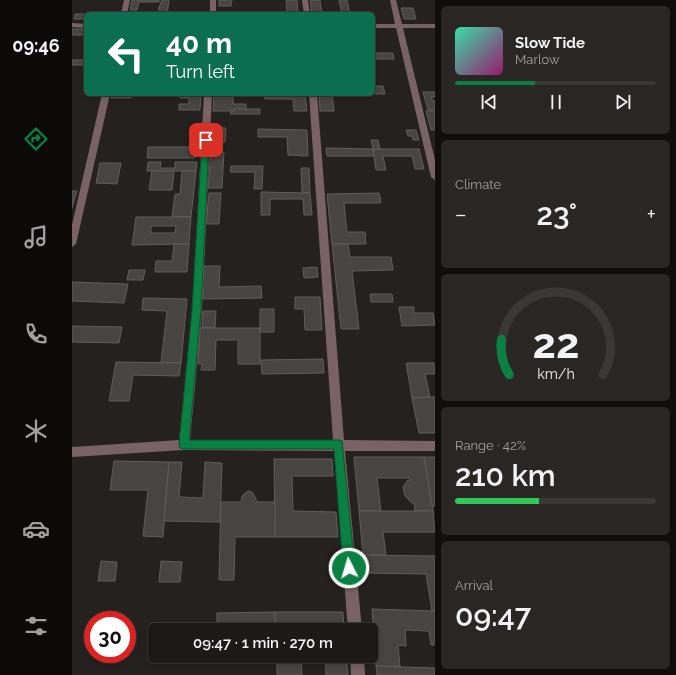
<!DOCTYPE html>
<meta charset="utf-8">
<style>
body{margin:0;font-family:Raleway,sans-serif;background:#292624;color:#f1f3f6;height:100vh;display:flex;flex-direction:column;font-size:15px;white-space:nowrap}
*{box-sizing:border-box;margin:0}
p{font-size:13px;color:#a0a0a1}
.icon{flex:none;width:22px;height:22px;fill:none;stroke:currentColor;stroke-width:2;stroke-linecap:round;stroke-linejoin:round}
.map{position:relative;flex:1;overflow:hidden}
.panel{display:flex;flex-direction:column;gap:6px;padding:6px;background:#0f0e0d;width:241px}
.panel>*{flex:none}
.top-card{position:absolute;left:12px;top:12px;width:291px;height:84px;border-radius:6px;box-shadow:0 2px 6px #0003,0 0 0 1px #3a3836;background:#0b6e4f;color:#fff;overflow:hidden}
.speed{position:absolute;left:12px;top:611px;display:flex;gap:8px;font-size:20px;font-weight:700;text-align:center}
.speed>*{display:grid;place-content:center;width:52px;height:52px;border-radius:50%;background:#1c1917;box-shadow:0 2px 6px #0003,0 0 0 1px #3a3836;line-height:1}
.speed .limit{border:6px solid #d22;background:#fff;color:#111}
.pin{position:absolute;display:grid;place-items:center;width:34px;height:34px;color:#fff;margin:-17px;border-radius:8px;box-shadow:0 2px 6px #0006}
.me{position:absolute;width:44px;margin:-22px;rotate:355deg;stroke-linejoin:round;filter:drop-shadow(0 0 3px #0008)}
.turn{display:flex;align-items:center;gap:14px;height:84px;padding:0 16px;font-size:18px}
.turn .icon{width:52px;height:52px;stroke-width:2.5}
.turn b{display:block;font-size:28px;line-height:34px}
.big{font-size:30px;font-weight:600;line-height:1.1}
.panel .tile{flex:1;display:flex;flex-direction:column;justify-content:center;gap:6px;min-width:0;padding:0 14px;border-radius:6px;background:#292624}
.panel .dial{align-items:center;gap:0}
.dial svg{height:104px;overflow:visible;fill:none;stroke:#3a3836;stroke-width:7;stroke-linecap:round;text-anchor:middle}
.dial text{fill:#f1f3f6;stroke:none}
.song{display:flex;align-items:center;gap:12px}
.cover{width:48px;height:48px;border-radius:6px;background:linear-gradient(135deg,hsl(160 70% 55%),hsl(320 70% 35%))}
.played{height:4px;border-radius:2px;background:linear-gradient(90deg,#0b8043 40%,#3a3836 40%)}
.keys{display:flex;justify-content:space-around;direction:ltr}
.heat{display:flex;justify-content:space-between;align-items:center;font-size:22px;direction:ltr}
.charge{height:6px;border-radius:3px;background:linear-gradient(90deg,#34c759 42%,#3a3836 0)}
.trip{position:absolute;left:76px;top:623px;width:230px;height:40px;border-radius:6px;background:#1c1917;box-shadow:0 2px 6px #0003,0 0 0 1px #3a3836;font-weight:600;line-height:40px;text-align:center}
main{display:flex;flex:1;min-height:0}
.menu{display:flex;flex-direction:column;width:72px;justify-content:space-around;align-items:center;background:#0b0a09;color:#a0a0a1}
.menu .icon{width:28px;height:28px}
.menu .active{color:#0b8043}
.menu b{font-size:18px;color:#f1f3f6}
.map>svg:first-child{display:block}
.building{fill:#484442;stroke:#615d5a;fill-rule:evenodd}
.lines{fill:none;stroke-linecap:round;stroke-linejoin:round}
.minor{fill:#796263;fill-rule:evenodd}
.route{fill:#0b8043;stroke:#07532c}
</style>
<main>
<nav class="menu">
<b>09:46</b>
<svg class="icon active" aria-label="directions" viewBox="0 0 24 24"><path d="M12 3l9 9-9 9-9-9zM9 14v-3h6M13 9l2 2-2 2"/></svg>
<svg class="icon" aria-label="music" viewBox="0 0 24 24"><path d="M9 18V5l10-2v13"/><circle cx="6" cy="18" r="3"/><circle cx="16" cy="16" r="3"/></svg>
<svg class="icon" aria-label="phone" viewBox="0 0 24 24"><path d="M5 4h4l2 5-3 2q2 4 5 5l2-3 5 2v4C11 20 4 13 5 4z"/></svg>
<svg class="icon" aria-label="climate" viewBox="0 0 24 24"><path d="M12 3v18M4 7l16 10M4 17L20 7"/></svg>
<svg class="icon" aria-label="car" viewBox="0 0 24 24"><path d="M5 17H2v-5l4-1 3-4h7l3 4 3 1v5h-3M9 17h6M6 11h13"/><circle cx="7" cy="17" r="2"/><circle cx="17" cy="17" r="2"/></svg>
<svg class="icon" aria-label="filters" viewBox="0 0 24 24"><path d="M4 7h16M4 17h16"/><circle cx="9" cy="7" r="2"/><circle cx="15" cy="17" r="2"/></svg>
</nav>
<div class="map">
<svg width="363" height="675" viewBox="0 0 363 675">
<rect width="100%" height="100%" fill="#25211f"/>
<g class="building">
<path d="M60 0H87V2H67L65 10H58Z"/>
<path d="M90 0H97L95 14H88V10H86Z"/>
<path d="M147 0H160L159 6H147Z"/>
<path d="M214 0H225L226 14H215Z"/>
<path d="M238 0H248L250 14H240Z"/>
<path d="M267 0H275L278 14H270Z"/>
<path d="M329 8H341L344 19H332Z"/>
<rect x="187" y="12" width="28" height="2"/>
<path d="M3 14H14V19H2Z"/>
<rect x="0" y="29" width="14" height="6"/>
<path d="M301 53H321L322 59H301Z"/>
<rect x="0" y="60" width="14" height="5"/>
<path d="M301 86H311L313 94H291H301Z"/>
<path d="M351 92H363V97H359L361 101H363V110H356Z"/>
<path d="M40 94H60L59 98H39Z"/>
<path d="M109 94H129L128 110H107V104H117V98H108Z"/>
<path d="M142 94H161V104H174V109H162V111H141Z"/>
<path d="M192 94H233L235 111H222L221 99H193Z"/>
<path d="M247 94H260L262 111H248Z"/>
<path d="M162 109H188V114H158L159 111H162Z"/>
<path d="M354 111H363V130H359Z"/>
<path d="M144 127 154 128 153 142H143Z"/>
<path d="M186 129 235 130 236 156 216 155 215 137H186Z"/>
<path d="M334 130H344L347 140H341L340 136H336Z"/>
<path d="M299 140H306L308 149H301Z"/>
<path d="M76 147H124L123 158H75Z"/>
<path d="M254 148 301 149 302 156H255Z"/>
<path d="M301 149H347L352 169H343L340 156H311L314 170H304Z"/>
<path d="M139 152H152L150 188H136Z"/>
<path d="M76 162H89L88 168H103V162H125L124 171H75Z"/>
<path d="M28 163H49L45 184 24 183Z"/>
<path d="M159 166H191L190 189H182L183 172H158Z"/>
<path d="M229 168H237L238 193 230 192Z"/>
<path d="M80 171H102L100 190H77Z"/>
<path d="M110 171H124L119 217H100L103 194H108Z"/>
<path d="M0 191H5L0 208Z"/>
<path d="M189 192 238 193 240 215H232L231 199H198V215H189Z"/>
<path d="M137 193H149L147 224H134Z"/>
<path d="M307 193 309 203H272L275 232H293L294 244H260L255 194Z"/>
<path d="M64 217H119L117 244 60 245ZM79 226H104L103 233H79Z"/>
<path d="M102 244H117L115 272H83L84 261H100Z"/>
<path d="M260 244H276L278 257H319L321 270 280 271 287 329H269Z"/>
<path d="M132 266H148L147 287 189 286 190 298 131 299V289H130Z"/>
<path d="M245 267 246 277 232 278 231 268Z"/>
<path d="M57 270H73L71 280H55Z"/>
<path d="M0 282 56 284 52 303 0 301Z"/>
<path d="M298 294H320L321 302H299Z"/>
<path d="M223 297H248L250 330H233L232 309H223Z"/>
<path d="M71 298 115 299 109 363H89L95 311 70 310Z"/>
<path d="M327 307H342V313H361L363 325 330 326Z"/>
<rect x="188" y="309" width="14" height="23"/>
<path d="M131 311H144L143 328H130Z"/>
<path d="M0 326 50 327 47 343 0 342Z"/>
<path d="M128 328H188V364H166V340H144L143 370H129L130 364H126Z"/>
<path d="M251 359 252 373 190 374 189 360Z"/>
<path d="M44 362 109 363 107 376 61 375 57 401H37Z"/>
<path d="M334 363H363V374H353L358 397 340 398Z"/>
<path d="M358 397H363V433H347L340 398Z"/>
<path d="M282 457H352L361 511H343L342 503H340L333 496 331 487 336 480H339L338 478H305L309 511H287Z"/>
<path d="M352 457H363V506H360Z"/>
<path d="M202 459H260L261 476H220L221 511 264 512 266 537H203Z"/>
<path d="M42 461 97 462 91 537 71 536 76 490H38Z"/>
<path d="M97 462H110L107 497 131 498 133 462 150 463 148 522 92 521Z"/>
<path d="M177 491 181 493 185 502H203V537H163L162 580H147L149 502H169L170 496 173 493Z"/>
<path d="M287 511H361L363 532H311L314 555H291Z"/>
<path d="M291 555 363 556V611H360L354 574 292 573Z"/>
<path d="M29 561 45 562 43 581H26Z"/>
<path d="M89 561 110 562 108 582H87Z"/>
<path d="M300 609 363 611V645H359L357 631 333 630 334 646 326 645 328 667 304 666Z"/>
<path d="M203 612 204 630H145V613Z"/>
<path d="M203 612H271L272 630H204Z"/>
<path d="M205 656H229L230 675H205Z"/>
<path d="M253 656H274L276 675H254Z"/>
<path d="M304 666 363 668V675H305Z"/>
</g>
<g class="lines">
<g class="minor">
<path d="M52 0H58L55 14H49Z"/>
<rect x="138" y="0" width="6" height="14"/>
<path d="M230 0H236L238 14H232Z"/>
<path d="M318 0H324L330 24H363V28H331L363 160V180L359 177 324 28H301V24H323Z"/>
<path d="M0 23 14 24V28L0 27Z"/>
<path d="M30 94H38L4 244 0 247V225Z"/>
<path d="M132 94H140L130 310 118 440H261L237 94H245L272 440 363 441V451H273L290 630H276L262 451 112 450 0 457V447L107 440 120 310Z"/>
<path d="M278 656H292L293 675H279Z"/>
</g>
</g>
<path class="route" d="M134 138 137 140 129 310 117 440H267L270 441 283 568 281 572 277 574 273 572 271 568 262 449H112L108 448 107 445 120 310 130 140Z"/>
</svg>
<div class="speed"><div class="limit">30</div></div>
<div class="pin" style="left:134px;top:140px;background:#d93025"><svg class="icon" aria-label="arrive" viewBox="0 0 24 24"><path d="M6 21V4h12l-3 4 3 4H6"/></svg></div>
<svg class="me" style="left:277px;top:568px" viewBox="-20 -20 40 40"><circle r="17" fill="#0b8043" stroke="#fff" stroke-width="3"/><path d="M0-11L8 9 0 5-8 9z" fill="#fff"/></svg>
<div class="trip">09:47 · 1 min · 270 m</div>
<div class="top-card">
<div class="turn"><svg class="icon" aria-label="left" viewBox="0 0 24 24"><path d="M17 20v-9H6M10 6l-5 5 5 5"/></svg><div><b>40 m</b>Turn left</div></div>
</div>
</div>
<section class="panel">
<div class="tile">
<div class="song"><i class="cover"></i><div><b>Slow Tide</b><p>Marlow</p></div></div>
<div class="played"></div>
<div class="keys"><svg class="icon" aria-label="previous" viewBox="0 0 24 24"><path d="M18 5L8 12l10 7zM5 5v14"/></svg><svg class="icon" aria-label="pause" viewBox="0 0 24 24"><path d="M8 5v14M16 5v14"/></svg><svg class="icon" aria-label="next" viewBox="0 0 24 24"><path d="M6 5l10 7-10 7zM19 5v14"/></svg></div>
</div>
<div class="tile"><p>Climate</p>
<div class="heat"><a>−</a><b class="big">23°</b><a>+</a></div>
</div>
<div class="tile dial"><svg viewBox="0 0 100 80">
<path d="M14 69A42 42 0 1 1 86 69"/>
<path d="M14 69A42 42 0 0 1 8 42" stroke="#0b8043"/>
<text x="50" y="56" font-size="32" font-weight="700">22</text>
<text x="50" y="72" font-size="11">km/h</text>
</svg></div>
<div class="tile"><p>Range · 42%</p><b class="big">210 km</b><div class="charge"></div></div>
<div class="tile"><p>Arrival</p><b class="big">09:47</b></div>
</section>
</main>
